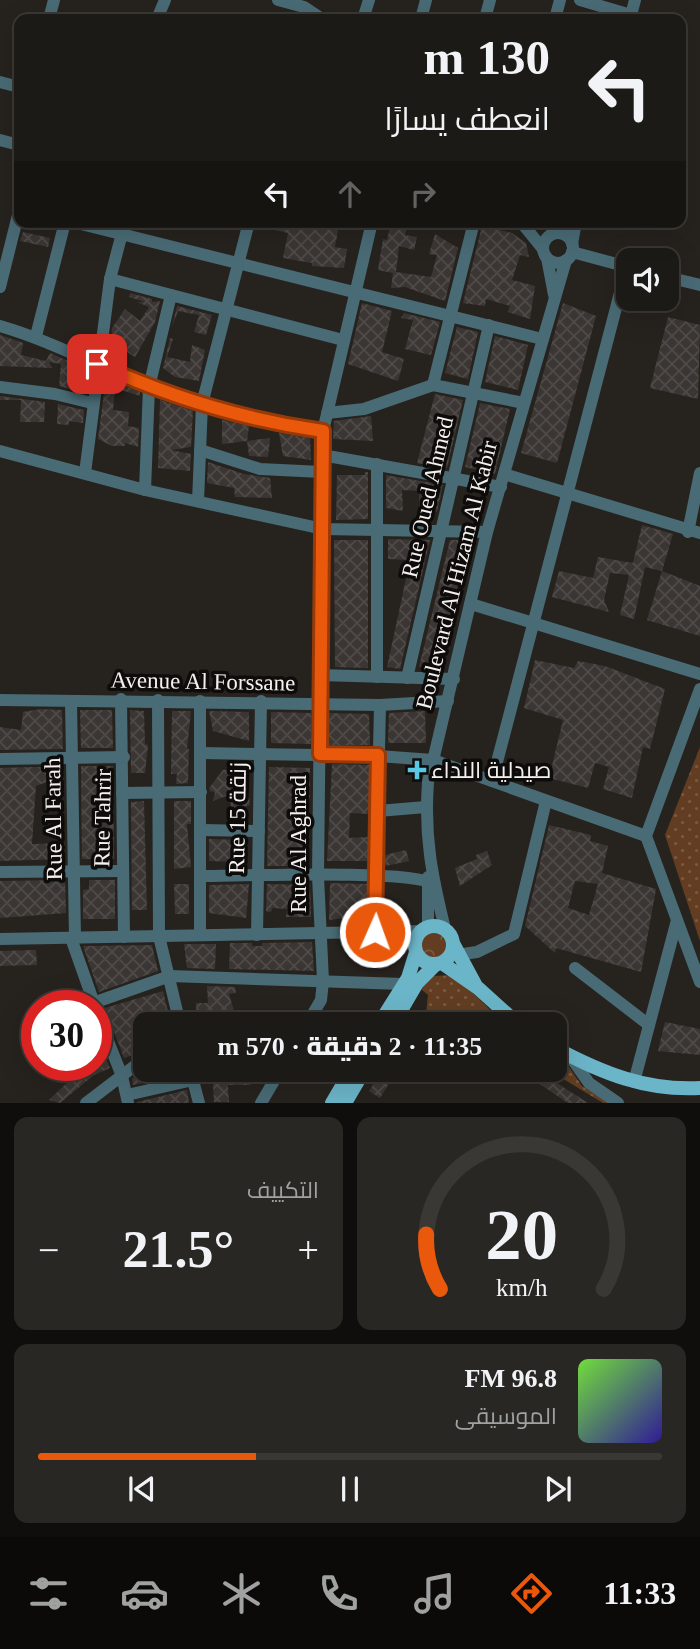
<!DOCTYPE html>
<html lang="ar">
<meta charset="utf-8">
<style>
body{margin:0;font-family:"Times New Roman",Cairo,serif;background:#292723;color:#f1f3f6;direction:rtl;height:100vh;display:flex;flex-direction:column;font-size:26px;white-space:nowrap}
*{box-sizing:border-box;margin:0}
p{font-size:23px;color:#a0a1a1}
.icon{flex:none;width:38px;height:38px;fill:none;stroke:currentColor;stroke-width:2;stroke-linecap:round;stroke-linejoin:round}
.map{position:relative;height:1103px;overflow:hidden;direction:ltr}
.sheet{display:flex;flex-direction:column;gap:14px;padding:14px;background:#0f0e0c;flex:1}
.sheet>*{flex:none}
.banner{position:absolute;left:14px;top:14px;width:672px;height:214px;border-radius:14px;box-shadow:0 7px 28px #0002,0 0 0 2px #3a3835;direction:rtl;background:#1c1a16;color:#f1f3f6;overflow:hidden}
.controls{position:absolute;left:616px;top:248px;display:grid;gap:14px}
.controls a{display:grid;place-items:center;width:63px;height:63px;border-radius:14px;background:#1c1a16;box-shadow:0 7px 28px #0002,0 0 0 2px #3a3835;font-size:35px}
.speed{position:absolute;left:21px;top:990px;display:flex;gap:14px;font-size:35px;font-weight:700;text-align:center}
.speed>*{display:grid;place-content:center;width:91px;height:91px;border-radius:50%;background:#1c1a16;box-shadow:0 7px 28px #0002,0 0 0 2px #3a3835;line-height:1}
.speed .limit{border:10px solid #d22;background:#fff;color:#111}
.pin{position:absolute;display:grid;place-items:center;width:60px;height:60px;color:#fff;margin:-30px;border-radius:14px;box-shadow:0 4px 10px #0006}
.me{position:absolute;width:77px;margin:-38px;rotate:2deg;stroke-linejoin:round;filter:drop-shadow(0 0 5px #0008)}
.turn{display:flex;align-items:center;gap:24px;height:147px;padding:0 21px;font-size:32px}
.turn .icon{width:91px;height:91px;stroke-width:2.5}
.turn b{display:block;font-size:49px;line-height:60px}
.lanes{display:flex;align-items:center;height:66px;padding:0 21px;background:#0003;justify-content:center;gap:35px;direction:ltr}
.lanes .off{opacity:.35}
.big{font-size:52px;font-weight:800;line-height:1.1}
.sheet .tile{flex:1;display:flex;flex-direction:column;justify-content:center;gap:10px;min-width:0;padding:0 24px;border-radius:14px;background:#292723}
.sheet .dial{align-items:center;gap:0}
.dial svg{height:182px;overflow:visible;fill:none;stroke:#3a3835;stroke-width:7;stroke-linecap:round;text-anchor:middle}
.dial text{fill:#f1f3f6;stroke:none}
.song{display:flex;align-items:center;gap:21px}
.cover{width:84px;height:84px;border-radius:10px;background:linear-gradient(135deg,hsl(100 70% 55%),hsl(250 70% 35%))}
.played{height:7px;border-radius:4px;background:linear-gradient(90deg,#ea580c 35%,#3a3835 35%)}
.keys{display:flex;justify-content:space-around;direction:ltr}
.heat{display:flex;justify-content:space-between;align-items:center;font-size:38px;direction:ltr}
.sheet .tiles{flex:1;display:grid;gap:14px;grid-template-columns:1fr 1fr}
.tile:last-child{grid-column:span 2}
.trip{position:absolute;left:133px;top:1012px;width:434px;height:70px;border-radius:14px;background:#1c1a16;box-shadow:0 7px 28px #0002,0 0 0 2px #3a3835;font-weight:800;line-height:70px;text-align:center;direction:rtl}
.tabs{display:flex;height:112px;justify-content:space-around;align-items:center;background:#0b0a09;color:#a0a1a1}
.tabs .icon{width:49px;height:49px}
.tabs .active{color:#ea580c}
.tabs b{font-size:32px;color:#f1f3f6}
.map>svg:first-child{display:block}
.grass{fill:url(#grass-dots)}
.park{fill:url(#park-crowns)}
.building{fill:url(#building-cross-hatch);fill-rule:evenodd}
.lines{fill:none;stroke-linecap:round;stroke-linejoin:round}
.minor{stroke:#496b75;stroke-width:12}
.major{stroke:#6bb5c8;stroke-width:14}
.route-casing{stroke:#983908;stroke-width:18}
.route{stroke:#ea580c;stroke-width:12}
.poi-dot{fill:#59c8e4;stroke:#0e0c0a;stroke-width:2.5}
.labels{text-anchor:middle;stroke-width:7;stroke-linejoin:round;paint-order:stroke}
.street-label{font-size:23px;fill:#f4f0ee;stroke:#0e0c0a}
.poi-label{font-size:23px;fill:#f4f0ee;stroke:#0e0c0a;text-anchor:start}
</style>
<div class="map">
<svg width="700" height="1103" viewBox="0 0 700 1103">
<defs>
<pattern id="grass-dots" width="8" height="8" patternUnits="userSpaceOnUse" patternTransform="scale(1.75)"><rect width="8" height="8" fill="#623d21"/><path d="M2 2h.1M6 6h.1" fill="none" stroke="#795942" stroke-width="1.8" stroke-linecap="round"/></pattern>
<pattern id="park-crowns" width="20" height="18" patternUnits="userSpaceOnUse" patternTransform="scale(1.75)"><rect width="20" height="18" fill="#623d21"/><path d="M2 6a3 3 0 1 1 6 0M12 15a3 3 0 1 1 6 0" fill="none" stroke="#795942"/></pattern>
<pattern id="building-cross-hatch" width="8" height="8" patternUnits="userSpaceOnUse" patternTransform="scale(1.75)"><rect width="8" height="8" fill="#3b3633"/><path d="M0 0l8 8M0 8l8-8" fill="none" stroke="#4e4a47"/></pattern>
</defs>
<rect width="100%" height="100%" fill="#26221e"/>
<g class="grass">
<path d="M700 747V941L665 835Z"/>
<path d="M454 975 505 1024H444L426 1013 428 995 421 989 433 976Z"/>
<path d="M555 1055 564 1060 582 1086 609 1103H603L547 1069H555Z"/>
</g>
<circle class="park" cx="435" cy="945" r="14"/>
<g class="building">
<path d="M258 222H316L315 225 338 230 335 247 347 249 344 268 312 266V263L283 258 288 233 257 226Z"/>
<path d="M391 222H409L405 235 417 237 414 250 399 246 396 272 431 277 437 255 429 254 435 234 458 248 445 301 405 287 391 288 393 273 378 270 383 239 387 240Z"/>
<path d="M483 222H492L491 228 512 233 526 243 529 257 520 255 512 280 535 286 530 319 508 312 510 306 486 299 485 306 463 303Z"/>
<path d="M23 232 50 238 48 247 20 241Z"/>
<path d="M130 293 152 299V302L160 301 155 322 135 357 111 342 112 328 125 309 140 321 149 307 137 302H145L129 297Z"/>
<path d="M362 303 392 311 382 352 404 359 398 381 348 364Z"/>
<path d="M563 303 596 316 557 463 521 453Z"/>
<path d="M177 306 212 315 206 335 194 332 199 315 178 311 172 327Z"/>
<path d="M404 313 440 322 431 355 405 349 413 320 401 318Z"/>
<path d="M668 317 700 325 698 399 650 388Z"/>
<path d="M457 327 478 332 468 379 445 373Z"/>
<path d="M0 335 23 343 21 355 46 361 50 353 70 362 69 367 89 374 87 381 72 376 70 389 59 386 61 364 49 362 52 368 0 366Z"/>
<path d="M495 336 528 345 518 390 485 382Z"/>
<path d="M170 338 173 339 167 357 190 362 192 345 205 350 199 381 175 377 163 368Z"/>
<path d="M106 378 140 392V396L115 388 113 410 129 412 128 426 139 428 138 447 125 443V446H112L98 439Z"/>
<path d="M435 394 463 400 447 468 417 463Z"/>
<path d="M0 396 45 402 44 422H20L21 400H0Z"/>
<path d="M160 400 193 411 191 447 171 450 191 454 190 471 158 468Z"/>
<path d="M480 403 510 409 495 474 465 467Z"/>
<path d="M58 404 84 410 83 423 69 421V425L57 424Z"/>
<path d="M371 416 373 441 333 439 334 421Z"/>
<path d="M222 420 249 426 247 441 222 444Z"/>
<path d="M279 433 310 438 311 460 283 456Z"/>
<path d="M270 438 268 457 249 456 247 441Z"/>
<path d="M208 462 244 474 270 478 272 498 235 497 234 488 207 483Z"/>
<path d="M365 472H368V519L336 520 337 475H365Z"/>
<path d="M386 475 443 485 437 512 419 511V491L402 490 403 511 386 508Z"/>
<path d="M642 525 673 534 662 571 645 567 634 619 620 615 629 575 610 573 604 600 609 612 552 597 559 571 593 578 598 557 633 563Z"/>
<path d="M388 539 430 540 400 669 387 667 410 560 388 559Z"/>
<path d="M334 540H368V668L335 667Z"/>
<path d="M450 540H471L434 669 419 667Z"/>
<path d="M662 571 700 586V636L647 620Z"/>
<path d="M535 660 574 668 578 661 605 666 665 689 650 749 643 747 632 798 603 789 609 767 595 763 588 788 549 778 563 720 524 708Z"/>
<path d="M41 709 62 710 63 749 0 750V727L21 730 23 712Z"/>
<path d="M80 710H112L113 748H81Z"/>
<path d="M130 710 144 711 145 744 148 745 145 773H131Z"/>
<path d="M172 711H191L187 749H189L188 783 176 784 177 774H171Z"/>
<path d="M209 711 249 712V741L213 731Z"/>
<path d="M425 711 426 743H388L389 713Z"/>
<path d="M271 712 311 713V744L271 743Z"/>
<path d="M329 713 369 714 370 745H329Z"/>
<path d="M230 762 251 763 247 780 250 805 232 811 229 795 213 801 215 792 210 791 209 788 223 770 232 769Z"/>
<path d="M332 764 370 765 369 814 350 813 349 838 368 837V861H327Z"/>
<path d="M81 766H113L114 859H82Z"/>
<path d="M32 767H63L64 782 49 781 36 786 32 844 65 843V859L0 861V768Z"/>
<path d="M269 767 310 768 309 866H267Z"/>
<path d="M144 801 147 910H132L131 802Z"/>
<path d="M174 801H191V824H187L191 867 174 869Z"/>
<path d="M549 825 591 835 590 841 608 846 602 873 656 889 641 972 556 948 555 953 525 926ZM575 881 598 884 589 915 568 908Z"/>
<path d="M209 839 248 840 247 866 238 867 235 862 209 861Z"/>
<path d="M406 850 409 861 385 866V855Z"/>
<path d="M487 851 492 865 460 886 455 868 477 859 476 855Z"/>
<path d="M65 880 66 913 0 918V881Z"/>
<path d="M89 880H115V919H83V890L89 889Z"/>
<path d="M330 883 367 884V915L329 920Z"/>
<path d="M174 884H189V914H175Z"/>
<path d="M249 884 246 918 209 913V885Z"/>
<path d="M267 884 310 885 311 917H286L287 909 272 908 271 912 266 911Z"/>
<path d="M312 942 314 971 229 969 230 943H252V946H262V943Z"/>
<path d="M184 944H216L215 969 187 968Z"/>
<path d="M152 945 158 971 99 992 83 946Z"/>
<path d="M36 950 37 965 0 966V951Z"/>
<path d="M207 986 235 987 236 993 229 994 238 1024 197 1023 196 1003H208Z"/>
<path d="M163 991 171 1024H145V1039L139 1043 140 1047 133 1055 124 1058 105 1008Z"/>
<path d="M665 1022 700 1029V1055L658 1051Z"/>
<path d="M105 1057 110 1068 94 1075 60 1103 49 1100 71 1079 64 1072 71 1066H96V1061Z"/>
<path d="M145 1069H149V1075L177 1069H181L182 1074 133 1085 132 1079Z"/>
<path d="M212 1069H250L251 1085H228L229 1102H214Z"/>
<path d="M517 1069H535L588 1103H568Z"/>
<path d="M379 1075 390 1082 380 1098 369 1091Z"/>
<path d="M187 1090 189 1103H137V1102Z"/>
</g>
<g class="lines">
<g class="minor">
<path d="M278 0 304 7 322 19"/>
<path d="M580 0 631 15"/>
<path d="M49 19 54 0"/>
<path d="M157 19 165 0"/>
<path d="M363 19 369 0"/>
<path d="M421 19 426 0"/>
<path d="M485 19 490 0"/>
<path d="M555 19 560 0"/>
<path d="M630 19 635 0"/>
<path d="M0 82 19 87"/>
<path d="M0 140 19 145"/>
<path d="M73 222 542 339"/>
<path d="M521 222 543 249"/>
<circle cx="558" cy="248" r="15"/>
<path d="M572 244 576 222"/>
<path d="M572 252 628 267"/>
<path d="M547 258 554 295"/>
<path d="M667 277 700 285"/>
<path d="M110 279 343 340"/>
<path d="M0 287 19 211"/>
<path d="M0 326C52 341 98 367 148 386 204 408 263 423 323 431"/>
<path d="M36 336 65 222"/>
<path d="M433 385 474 222"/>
<path d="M0 387 55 394 92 403"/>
<path d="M327 413 364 409 433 385 524 403"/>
<path d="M200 450 260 469 322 472"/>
<path d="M0 451 145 490 323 529 487 532"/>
<path d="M322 455 501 487"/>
<path d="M85 473 110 279 125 222"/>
<path d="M504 474 700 533"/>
<path d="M145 490 149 387 171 295"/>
<path d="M198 501 202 404 249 222"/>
<path d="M688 532 700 473"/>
<path d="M471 604 700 674"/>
<path d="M320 675 454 679"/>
<path d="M377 677V464"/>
<path d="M407 678 489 325"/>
<path d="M700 689 646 836 700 982"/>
<path d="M121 699 124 937"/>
<path d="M0 700 380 705 448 701"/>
<path d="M158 700 159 936 180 1024"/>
<path d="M71 701 75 938"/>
<path d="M200 701V935"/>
<path d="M201 753 378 756 433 760 646 836"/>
<path d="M0 759 124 757"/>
<path d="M492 781 627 266"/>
<path d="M122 793 201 792"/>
<path d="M378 811 426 807"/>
<path d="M201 830 259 831"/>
<path d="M0 872 122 871"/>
<path d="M201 876C239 876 411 869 434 884"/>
<path d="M428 877V927"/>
<path d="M445 929C432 876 424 837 428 782L487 532 566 260"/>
<path d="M375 932 380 705"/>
<path d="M257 935 261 701"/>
<path d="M71 938 95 1006"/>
<path d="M0 939 422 931"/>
<path d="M450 956 477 952 514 934 546 801"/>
<path d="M575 968 649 1025"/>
<path d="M93 1003 170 976 403 984"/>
<path d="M96 1011 122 1076 128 1103"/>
<path d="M307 1024 321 1000 323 981 318 876 323 431 372 222"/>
<path d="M570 1056 589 1083 618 1103"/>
<path d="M190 1069 199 1103"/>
<path d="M634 1082 677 920"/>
<path d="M127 1095 193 1080"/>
<path d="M86 1103 145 1058"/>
<path d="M261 1103 281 1069"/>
</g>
<g class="major">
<circle cx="434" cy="945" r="19"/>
<path d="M454 945 475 984"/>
<path d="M442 963 478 988 518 1024"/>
<path d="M379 1024 408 978 416 952"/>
<path d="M393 1024 417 983 436 964"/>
<path d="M555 1048C602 1073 646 1091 700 1088"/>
<path d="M332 1103 352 1069"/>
<path d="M345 1103 365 1069"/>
</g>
</g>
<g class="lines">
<defs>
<path id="route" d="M97 364C170 397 244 420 323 431L320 754 378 755 375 932"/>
</defs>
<use href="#route" class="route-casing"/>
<use href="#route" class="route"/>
</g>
<path class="poi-dot" d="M413.5 759.5h7v7h7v7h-7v7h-7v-7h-7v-7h7z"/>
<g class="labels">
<g class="street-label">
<text transform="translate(427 497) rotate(-77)" y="8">Rue Oued Ahmed</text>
<text transform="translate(456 575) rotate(-76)" y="8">Boulevard Al Hizam Al Kabir</text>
<text transform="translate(203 681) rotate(1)" y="8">Avenue Al Forssane</text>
<text transform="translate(102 818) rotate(-89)" y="8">Rue Tahrir</text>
<text transform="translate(237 818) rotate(-89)" y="8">Rue 15 زنقة</text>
<text transform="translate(53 819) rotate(-91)" y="8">Rue Al Farah</text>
<text transform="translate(298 844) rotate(-90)" y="8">Rue Al Aghrad</text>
</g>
<g class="poi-label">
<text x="431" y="778">صيدلية النداء</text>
</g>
</g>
</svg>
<div class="controls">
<a><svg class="icon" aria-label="sound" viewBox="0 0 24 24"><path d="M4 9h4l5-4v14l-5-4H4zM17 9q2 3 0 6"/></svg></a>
</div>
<div class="speed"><div class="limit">30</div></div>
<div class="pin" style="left:97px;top:364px;background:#d93025"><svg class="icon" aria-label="arrive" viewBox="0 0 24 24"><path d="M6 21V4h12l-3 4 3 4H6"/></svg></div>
<svg class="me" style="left:375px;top:932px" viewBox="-20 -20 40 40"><circle r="17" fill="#ea580c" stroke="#fff" stroke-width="3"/><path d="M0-11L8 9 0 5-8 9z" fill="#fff"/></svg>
<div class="trip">11:35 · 2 دقيقة · 570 m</div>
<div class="banner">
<div class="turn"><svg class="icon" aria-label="left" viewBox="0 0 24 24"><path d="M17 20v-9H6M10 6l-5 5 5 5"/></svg><div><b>130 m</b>انعطف يسارًا</div></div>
<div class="lanes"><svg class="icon" aria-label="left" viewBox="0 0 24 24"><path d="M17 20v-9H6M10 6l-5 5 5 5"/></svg><svg class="icon off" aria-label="ahead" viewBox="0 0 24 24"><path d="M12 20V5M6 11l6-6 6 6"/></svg><svg class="icon off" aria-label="right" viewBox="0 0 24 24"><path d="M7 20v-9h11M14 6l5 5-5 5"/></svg></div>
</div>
</div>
<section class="sheet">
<div class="tiles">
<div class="tile dial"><svg viewBox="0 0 100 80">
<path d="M14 69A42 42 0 1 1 86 69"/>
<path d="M14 69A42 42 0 0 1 8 45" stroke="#ea580c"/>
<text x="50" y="56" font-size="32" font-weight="700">20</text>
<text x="50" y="72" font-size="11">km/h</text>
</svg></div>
<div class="tile"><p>التكييف</p>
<div class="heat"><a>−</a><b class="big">21.5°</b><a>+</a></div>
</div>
<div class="tile">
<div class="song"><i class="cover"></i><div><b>96.8 FM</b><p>الموسيقى</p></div></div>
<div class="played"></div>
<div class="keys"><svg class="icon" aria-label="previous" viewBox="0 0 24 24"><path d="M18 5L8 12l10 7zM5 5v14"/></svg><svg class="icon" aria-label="pause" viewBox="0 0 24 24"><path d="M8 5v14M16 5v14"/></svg><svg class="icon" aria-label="next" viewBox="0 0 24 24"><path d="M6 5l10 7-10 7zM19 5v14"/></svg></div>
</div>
</div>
</section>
<nav class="tabs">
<b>11:33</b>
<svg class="icon active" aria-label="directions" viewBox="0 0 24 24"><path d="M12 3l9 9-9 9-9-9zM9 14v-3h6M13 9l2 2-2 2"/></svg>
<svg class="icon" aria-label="music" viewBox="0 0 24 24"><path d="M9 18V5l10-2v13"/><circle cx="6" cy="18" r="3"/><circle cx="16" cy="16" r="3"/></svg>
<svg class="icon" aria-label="phone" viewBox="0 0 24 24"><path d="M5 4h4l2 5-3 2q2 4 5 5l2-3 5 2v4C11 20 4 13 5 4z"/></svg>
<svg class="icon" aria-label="climate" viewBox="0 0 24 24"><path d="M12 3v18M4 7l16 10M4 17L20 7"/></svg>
<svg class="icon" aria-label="car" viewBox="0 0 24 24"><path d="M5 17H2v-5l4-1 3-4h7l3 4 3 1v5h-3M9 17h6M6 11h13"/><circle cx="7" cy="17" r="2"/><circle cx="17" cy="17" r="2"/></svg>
<svg class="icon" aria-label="filters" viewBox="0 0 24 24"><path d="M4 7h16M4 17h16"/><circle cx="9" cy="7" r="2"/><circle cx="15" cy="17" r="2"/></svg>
</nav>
